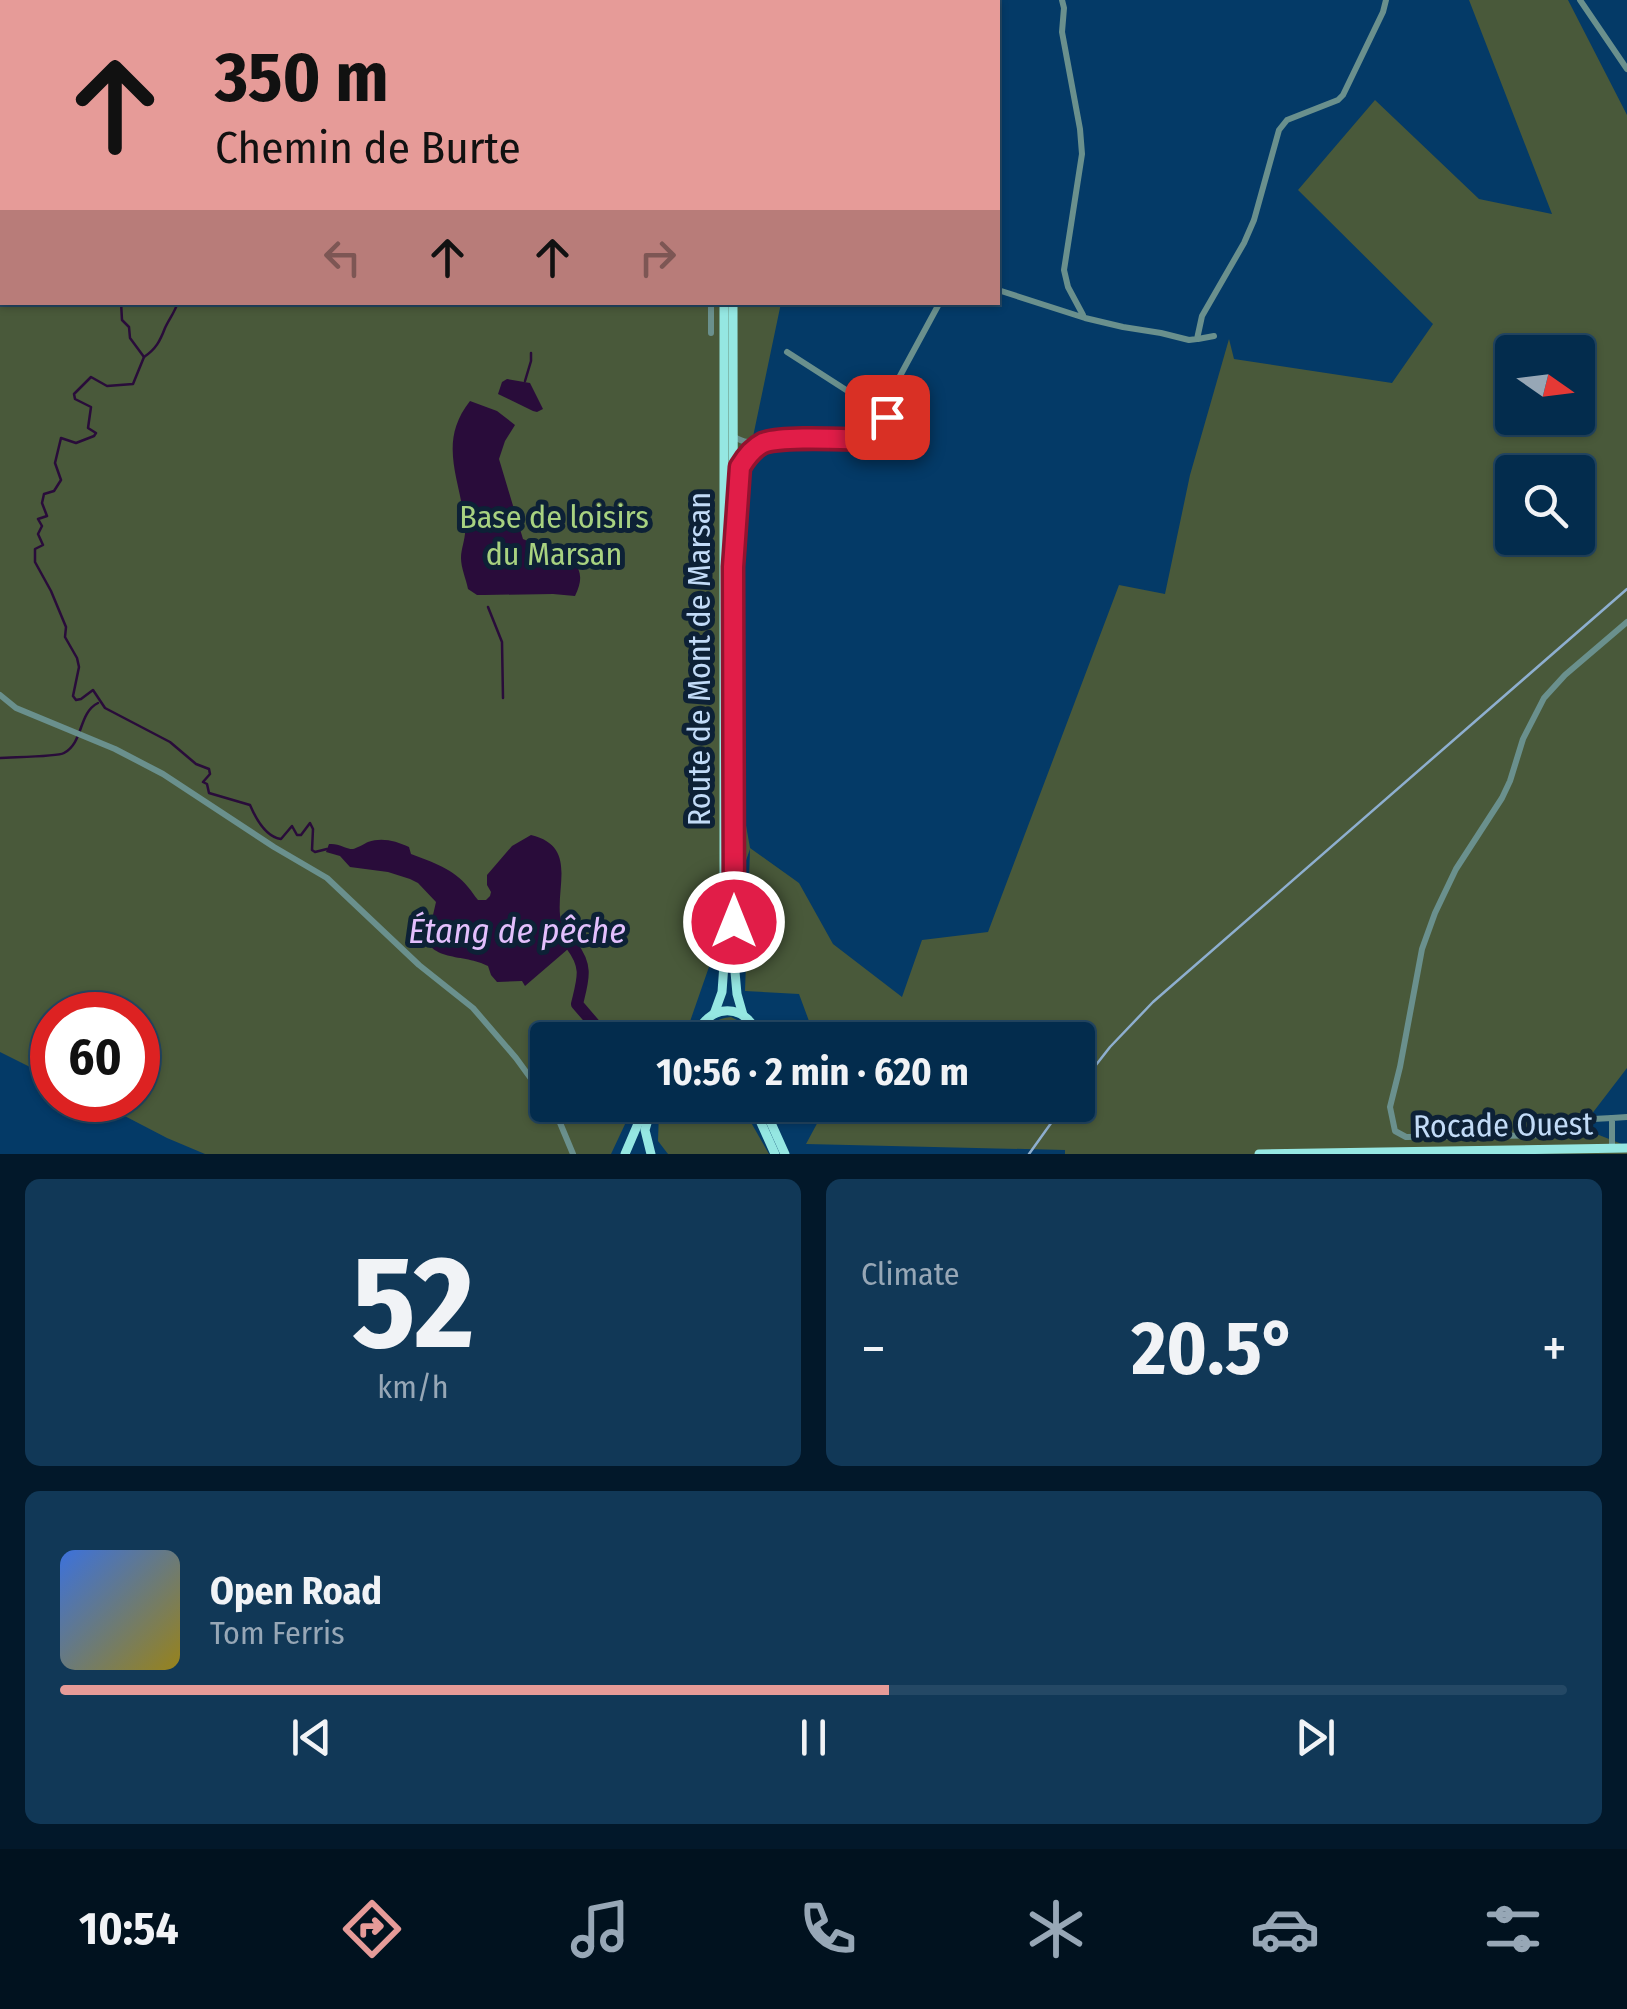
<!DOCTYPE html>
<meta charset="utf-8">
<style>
body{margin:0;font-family:"Fira Sans Condensed",sans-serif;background:#113857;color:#f1f3f6;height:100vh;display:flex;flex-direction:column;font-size:38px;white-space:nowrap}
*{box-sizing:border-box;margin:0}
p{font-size:32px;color:#97a7b6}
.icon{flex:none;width:55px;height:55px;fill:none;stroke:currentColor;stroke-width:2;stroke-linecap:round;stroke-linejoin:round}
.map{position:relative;height:1154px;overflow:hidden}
.drawer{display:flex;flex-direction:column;gap:25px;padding:25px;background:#02182a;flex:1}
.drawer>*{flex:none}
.guide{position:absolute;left:0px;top:0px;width:1000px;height:305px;box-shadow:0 2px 8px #0004,0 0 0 2px #244865;background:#e69b98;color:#111;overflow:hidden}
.needle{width:65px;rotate:104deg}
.buttons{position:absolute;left:1495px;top:335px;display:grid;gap:20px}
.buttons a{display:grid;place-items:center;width:100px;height:100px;border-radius:10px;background:#032c4d;box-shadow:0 2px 8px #0004,0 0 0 2px #244865;font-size:50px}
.speed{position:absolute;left:30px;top:992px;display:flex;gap:20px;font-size:50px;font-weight:700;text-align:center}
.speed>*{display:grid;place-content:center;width:130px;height:130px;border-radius:50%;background:#032c4d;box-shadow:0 2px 8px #0004,0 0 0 2px #244865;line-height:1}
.speed .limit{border:15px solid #d22;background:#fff;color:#111}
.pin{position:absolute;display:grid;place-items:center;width:85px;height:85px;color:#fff;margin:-42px;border-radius:20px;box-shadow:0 5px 15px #0006}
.me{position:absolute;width:110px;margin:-55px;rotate:0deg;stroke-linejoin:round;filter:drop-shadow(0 0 8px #0008)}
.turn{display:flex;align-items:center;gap:35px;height:210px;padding:0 50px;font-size:45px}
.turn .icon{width:130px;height:130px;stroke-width:2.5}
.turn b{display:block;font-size:70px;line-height:85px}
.lanes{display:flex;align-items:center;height:95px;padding:0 50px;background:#0003;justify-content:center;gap:50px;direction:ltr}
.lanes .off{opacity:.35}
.big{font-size:75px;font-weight:700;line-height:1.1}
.drawer .widget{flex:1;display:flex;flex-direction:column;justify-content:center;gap:15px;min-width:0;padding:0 35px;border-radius:15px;background:#113857}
.drawer .dial{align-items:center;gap:0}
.dial b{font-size:130px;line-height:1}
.song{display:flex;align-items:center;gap:30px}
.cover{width:120px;height:120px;border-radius:15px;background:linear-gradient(135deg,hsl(220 70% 55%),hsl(50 70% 35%))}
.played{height:10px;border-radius:5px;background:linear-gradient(90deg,#e69b98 55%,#244865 55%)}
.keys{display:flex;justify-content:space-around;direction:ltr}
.heat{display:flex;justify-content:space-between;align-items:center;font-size:55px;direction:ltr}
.drawer .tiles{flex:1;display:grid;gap:25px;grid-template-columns:1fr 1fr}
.widget:last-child{grid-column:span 2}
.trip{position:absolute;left:530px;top:1022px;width:565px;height:100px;border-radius:10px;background:#032c4d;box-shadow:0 2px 8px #0004,0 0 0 2px #244865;font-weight:700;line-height:100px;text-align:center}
.dock{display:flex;height:160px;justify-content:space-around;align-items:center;background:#01121f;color:#97a7b6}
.dock .icon{width:70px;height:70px}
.dock .current{color:#e69b98}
.dock b{font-size:45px;color:#f1f3f6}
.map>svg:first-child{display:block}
.green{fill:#49593a;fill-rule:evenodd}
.water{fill:#290c3a}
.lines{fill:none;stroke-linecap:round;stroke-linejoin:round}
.stream{stroke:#290c3a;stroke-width:2.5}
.river{stroke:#290c3a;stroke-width:12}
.minor{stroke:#6a908d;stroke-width:6}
.primary{stroke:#95e7e2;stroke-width:9}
.rail{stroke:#8eafcf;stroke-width:2.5}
.route-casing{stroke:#92132f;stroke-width:25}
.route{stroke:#e11d48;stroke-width:18}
.labels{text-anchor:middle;stroke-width:10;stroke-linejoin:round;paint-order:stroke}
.park-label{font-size:32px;fill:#a8d280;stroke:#0d2136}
.street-label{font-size:32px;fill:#c2dbf7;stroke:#0d2136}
.water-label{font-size:35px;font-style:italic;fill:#e3bffd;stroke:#0d2136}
</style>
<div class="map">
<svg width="1627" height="1154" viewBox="0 0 1627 1154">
<rect width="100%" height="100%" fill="#043a67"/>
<g class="green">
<path d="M0 0H859L858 2H2V302L781 303 741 494 744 814 750 848 799 883 833 944 902 997 922 940 988 932 1119 585 1165 594 1190 475 1229 339 1234 359 1392 383 1433 324 1298 190 1375 100 1479 199 1552 214 1469 0H1568L1627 115V1068L1581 1128 1627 1146V1154H1065V1150L806 1144 827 1105H1078V1040H816L799 994 745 991 750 849 686 1033 680 1040H548V1105H634L611 1154H205L167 1138 94 1100H138V1015H52V1078L0 1052ZM1512 352H1578V418H1512ZM1512 472H1578V538H1512Z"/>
<path d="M731 1017 745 1024 753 1040H704C707 1025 716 1018 731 1017Z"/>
<path d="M664 1105H741L769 1154H668L658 1141 659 1112Z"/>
</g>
<g class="water">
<path d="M507 379 530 383 543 409 537 412 533 411 498 394 502 382Z"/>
<path d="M470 401 497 411 515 425 505 441 499 459 523 539C548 550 596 555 575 596L553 594 484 595H477L468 589C466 579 461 568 461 558 461 548 466 538 465 528 462 481 436 444 470 401Z"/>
<path d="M531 835C576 846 557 883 560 915 561 926 569 935 575 943L525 986 522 981 497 982 491 975 488 966C464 952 419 965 425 920L433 915 436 902 418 883 410 879 388 872 350 867 340 856 326 852 329 844C339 843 345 849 353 849 355 849 366 843 368 842 382 837 396 841 409 847L411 854C432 862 454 869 468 887 472 891 474 896 478 900H486L490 896 491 892 487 885V875L512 846Z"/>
</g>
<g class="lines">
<g class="stream">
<path d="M251 2 253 0"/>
<path d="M121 302 122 320 129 327 130 338 144 357"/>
<path d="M178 302C175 312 169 319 165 328 160 341 156 349 144 357L133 384 107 386 91 377 74 394 75 399 91 407 88 428 96 433 94 436 76 443 61 438 55 463 61 480 54 491 44 494 42 503 47 516 38 519 42 526 38 534 43 545 35 549V562L51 591 66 627 65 637 77 658 79 667 73 696 76 700 81 699 93 690 105 708 170 742 196 764 209 769 210 774 203 782 207 784 209 793 250 805C256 819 266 837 281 839L292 826 297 835H301L310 823 313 829 312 850 315 852 327 849"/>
<path d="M525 381 531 361V353"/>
<path d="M488 607 502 642 503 698"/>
<path d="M0 758C11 757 57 757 64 753 84 742 78 713 98 703"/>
</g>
<path class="river" d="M572 946C588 967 583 979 577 1004L608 1040"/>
<g class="minor">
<path d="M1062 0 1064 8 1062 32 1080 129 1082 154 1064 270 1068 287 1083 315"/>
<path d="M1580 0 1627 69"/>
<path d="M998 290 1085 318 1123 327 1161 333 1189 340 1197 339 1202 316 1244 243 1254 220 1279 130 1287 120 1338 100 1343 95 1383 12 1386 0"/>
<path d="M711 333V302"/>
<path d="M1198 339 1214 336"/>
<path d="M881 411 940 302"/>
<path d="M733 436C746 445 753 442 768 439L879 440C890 435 891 425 885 415L787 352"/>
<path d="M737 507C739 480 737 459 762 444"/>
<path d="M0 695 16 708 115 749 163 774 274 847 327 878 419 965 473 1008 516 1058 548 1102"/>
<path d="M549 1105 558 1118 573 1154"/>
<path d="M1612 1118 1593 1119 1554 1135 1406 1137 1395 1131 1390 1107 1400 1067 1422 949 1435 913 1456 869 1502 798 1510 781 1523 739 1544 698 1565 675 1627 622"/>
<path d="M1612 1149V1118L1627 1117"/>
</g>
<g class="primary">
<path d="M724 0V2"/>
<path d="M735 2V0"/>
<path d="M733 302 734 961 737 994 743 1015"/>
<path d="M714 1014 722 992 724 964V302"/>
<path d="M695 1040C705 1001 750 1001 759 1040"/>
<path d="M753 1105 775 1154"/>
<path d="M763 1105 785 1154"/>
<path d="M651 1109 645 1130 651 1154"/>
<path d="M625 1154 646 1105"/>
<path d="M1259 1154 1627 1148"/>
</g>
<g class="rail">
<path d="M1078 1088 1110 1047 1153 1002 1627 589"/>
<path d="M1029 1154 1064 1105"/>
</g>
</g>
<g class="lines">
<defs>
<path id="route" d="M734 922 733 567 740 467C746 457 753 448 763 443 784 435 853 440 879 440L889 430 887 417"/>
</defs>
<use href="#route" class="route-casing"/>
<use href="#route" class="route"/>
</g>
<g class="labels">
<g class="park-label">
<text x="554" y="528">Base de loisirs<tspan x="554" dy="37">du Marsan</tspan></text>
</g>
<g class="street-label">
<text transform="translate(699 659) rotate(-90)" y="11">Route de Mont de Marsan</text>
<text transform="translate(1503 1125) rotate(-1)" y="11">Rocade Ouest</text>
</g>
<g class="water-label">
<text x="517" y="943">Étang de pêche</text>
</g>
</g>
</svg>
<div class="buttons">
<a><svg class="needle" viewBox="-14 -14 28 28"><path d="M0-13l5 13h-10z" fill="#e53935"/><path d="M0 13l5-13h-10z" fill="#97a7b6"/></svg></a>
<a><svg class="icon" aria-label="search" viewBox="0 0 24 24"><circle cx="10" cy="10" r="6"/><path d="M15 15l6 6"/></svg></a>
</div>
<div class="speed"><div class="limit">60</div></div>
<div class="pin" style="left:887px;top:417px;background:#d93025"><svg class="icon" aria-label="arrive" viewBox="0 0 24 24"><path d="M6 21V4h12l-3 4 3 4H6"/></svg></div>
<svg class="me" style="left:734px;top:922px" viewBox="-20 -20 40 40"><circle r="17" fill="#e11d48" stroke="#fff" stroke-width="3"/><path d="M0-11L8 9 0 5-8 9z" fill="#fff"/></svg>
<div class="trip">10:56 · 2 min · 620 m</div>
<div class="guide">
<div class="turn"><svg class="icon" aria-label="ahead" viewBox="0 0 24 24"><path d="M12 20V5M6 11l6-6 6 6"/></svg><div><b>350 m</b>Chemin de Burte</div></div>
<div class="lanes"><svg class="icon off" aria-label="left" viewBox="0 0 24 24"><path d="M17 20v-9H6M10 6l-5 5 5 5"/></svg><svg class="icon" aria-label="ahead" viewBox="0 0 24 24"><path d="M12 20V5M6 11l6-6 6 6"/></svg><svg class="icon" aria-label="ahead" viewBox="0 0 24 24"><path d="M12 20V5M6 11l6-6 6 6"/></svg><svg class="icon off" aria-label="right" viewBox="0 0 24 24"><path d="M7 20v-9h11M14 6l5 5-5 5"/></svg></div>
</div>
</div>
<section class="drawer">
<div class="tiles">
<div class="widget dial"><b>52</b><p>km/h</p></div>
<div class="widget"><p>Climate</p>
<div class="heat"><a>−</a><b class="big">20.5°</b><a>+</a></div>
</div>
<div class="widget">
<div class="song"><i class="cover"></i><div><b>Open Road</b><p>Tom Ferris</p></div></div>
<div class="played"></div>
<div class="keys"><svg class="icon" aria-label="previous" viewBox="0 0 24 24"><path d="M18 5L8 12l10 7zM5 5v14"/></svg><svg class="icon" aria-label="pause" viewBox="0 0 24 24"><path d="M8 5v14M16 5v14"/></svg><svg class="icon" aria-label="next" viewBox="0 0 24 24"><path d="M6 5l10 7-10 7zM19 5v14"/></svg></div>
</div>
</div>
</section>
<nav class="dock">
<b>10:54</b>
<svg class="icon current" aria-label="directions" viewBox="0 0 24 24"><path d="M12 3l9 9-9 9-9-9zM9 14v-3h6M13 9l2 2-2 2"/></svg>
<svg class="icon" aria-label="music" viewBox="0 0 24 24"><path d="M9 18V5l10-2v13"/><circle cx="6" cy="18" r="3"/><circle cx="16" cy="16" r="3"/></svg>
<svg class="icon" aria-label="phone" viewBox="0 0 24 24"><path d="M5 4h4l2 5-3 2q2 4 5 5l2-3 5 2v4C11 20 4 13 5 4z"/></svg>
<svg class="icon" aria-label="climate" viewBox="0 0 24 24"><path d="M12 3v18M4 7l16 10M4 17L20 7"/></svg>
<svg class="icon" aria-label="car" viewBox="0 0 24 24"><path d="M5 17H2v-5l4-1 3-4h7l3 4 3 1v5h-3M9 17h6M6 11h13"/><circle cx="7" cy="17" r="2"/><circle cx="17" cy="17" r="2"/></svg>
<svg class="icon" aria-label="filters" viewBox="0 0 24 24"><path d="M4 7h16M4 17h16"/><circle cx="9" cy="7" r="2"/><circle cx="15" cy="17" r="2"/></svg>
</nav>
